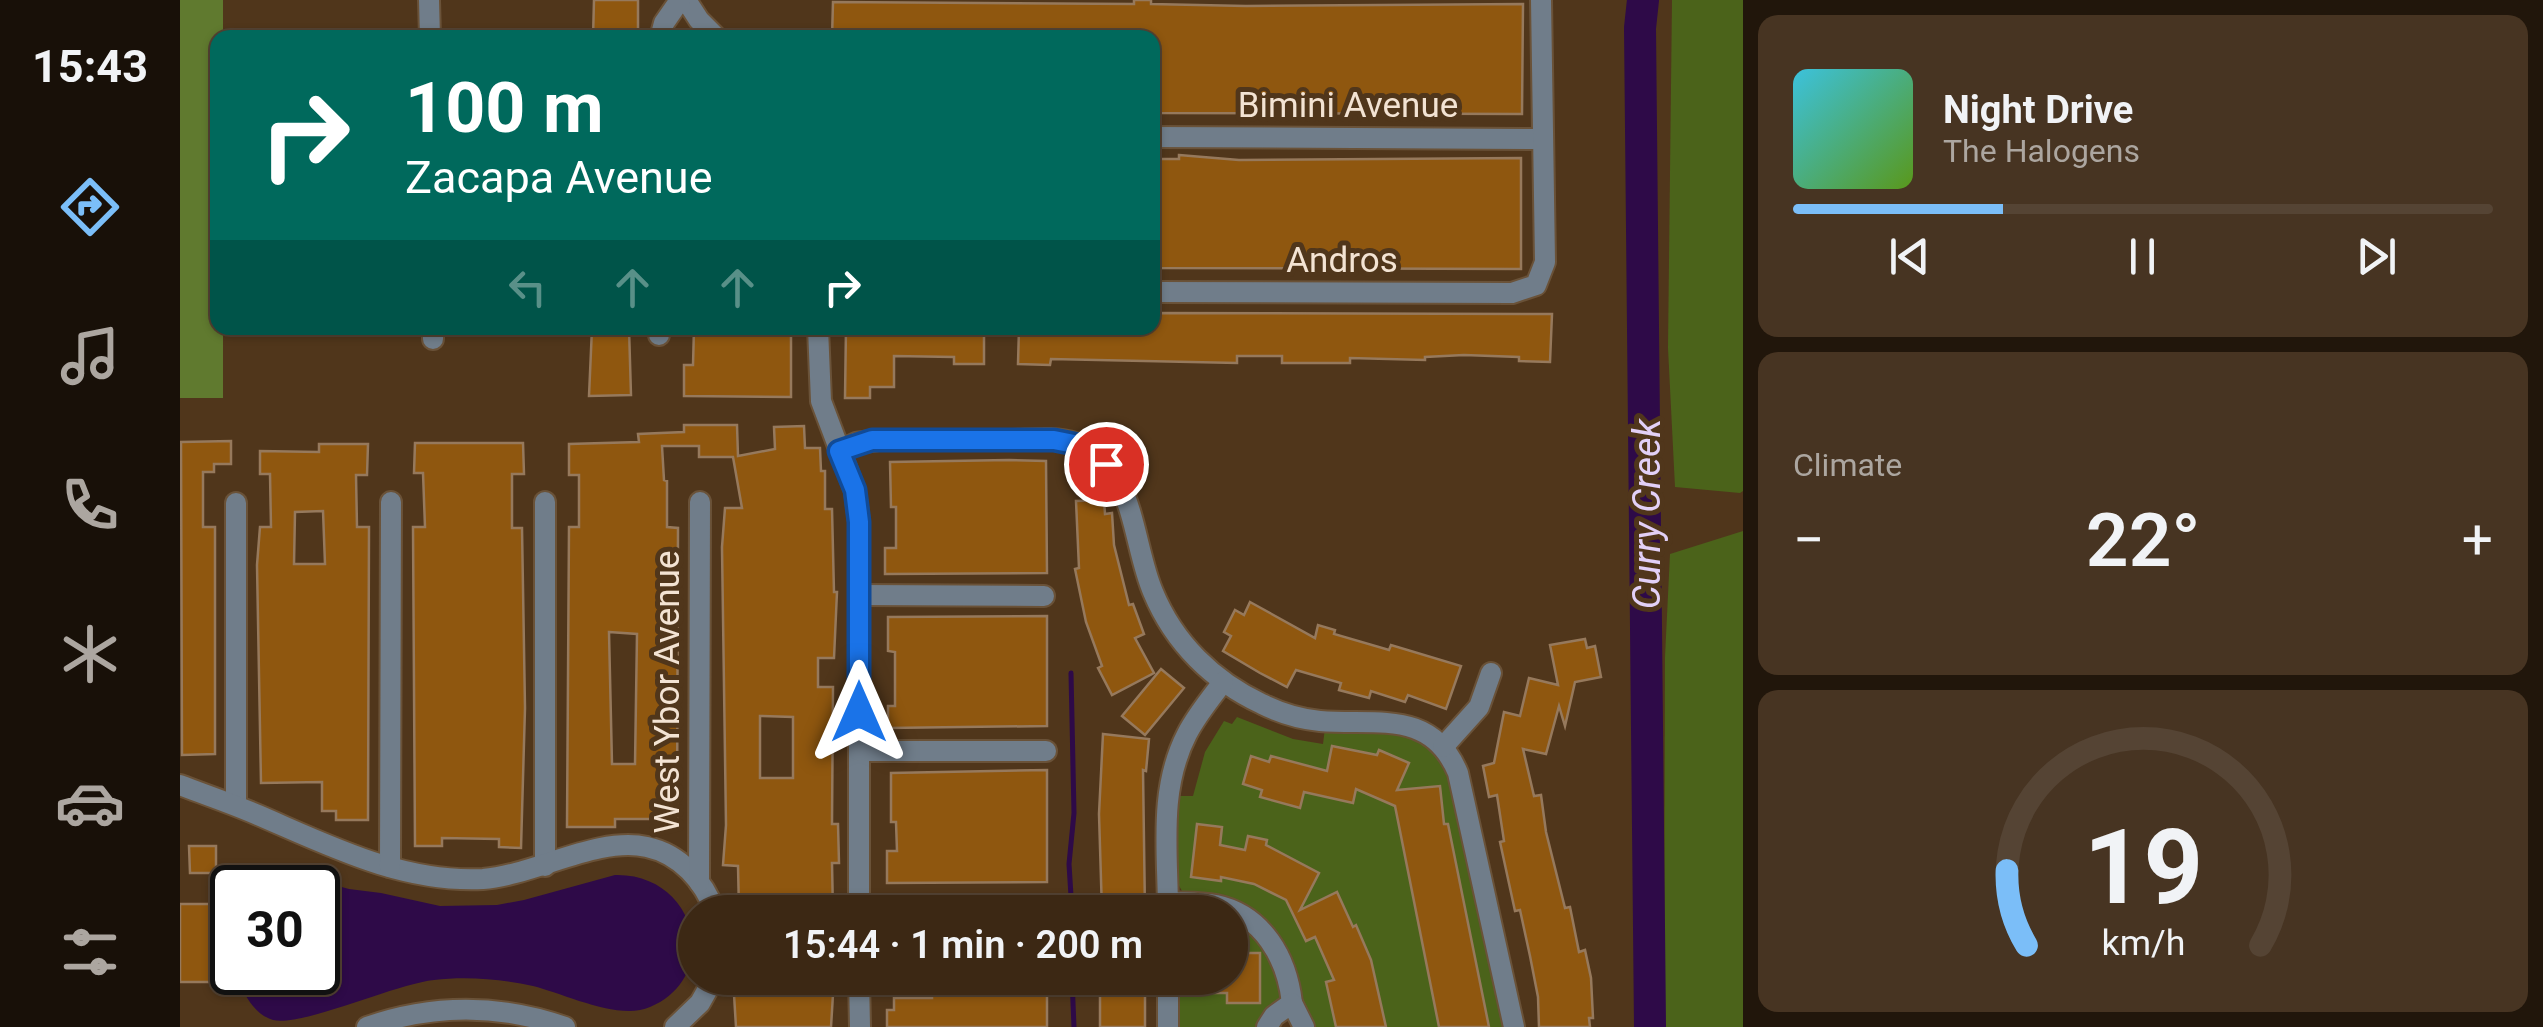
<!DOCTYPE html>
<meta charset="utf-8">
<style>
body{margin:0;font-family:Roboto,sans-serif;background:#473422;color:#f1f3f6;height:100vh;display:flex;flex-direction:column;font-size:38px;white-space:nowrap}
*{box-sizing:border-box;margin:0}
p{font-size:32px;color:#aca6a0}
.icon{flex:none;width:55px;height:55px;fill:none;stroke:currentColor;stroke-width:2;stroke-linecap:round;stroke-linejoin:round}
.map{position:relative;flex:1;overflow:hidden}
.panel{display:flex;flex-direction:column;gap:15px;padding:15px;background:#21160b;width:800px}
.panel>*{flex:none}
.guide{position:absolute;left:30px;top:30px;width:950px;height:305px;border-radius:20px;box-shadow:0 2px 8px #0004,0 0 0 2px #554434;background:#00695c;color:#fff;overflow:hidden}
.speed{position:absolute;left:30px;top:865px;display:flex;gap:20px;font-size:50px;font-weight:700;text-align:center}
.speed>*{display:grid;place-content:center;width:130px;height:130px;border-radius:50%;background:#3c2814;box-shadow:0 2px 8px #0004,0 0 0 2px #554434;line-height:1}
.speed .limit{border:5px solid #111;border-radius:15px;background:#fff;color:#111}
.pin{position:absolute;display:grid;place-items:center;width:85px;height:85px;color:#fff;margin:-42px;border:5px solid #fff;border-radius:50%;box-shadow:0 2px 10px #0007}
.me{position:absolute;width:110px;margin:-55px;rotate:0deg;stroke-linejoin:round;filter:drop-shadow(0 0 8px #0008)}
.turn{display:flex;align-items:center;gap:35px;height:210px;padding:0 30px;font-size:45px}
.turn .icon{width:130px;height:130px;stroke-width:2.5}
.turn b{display:block;font-size:70px;line-height:85px}
.lanes{display:flex;align-items:center;height:95px;padding:0 30px;background:#0003;justify-content:center;gap:50px;direction:ltr}
.lanes .off{opacity:.35}
.big{font-size:75px;font-weight:600;line-height:1.1}
.panel .widget{flex:1;display:flex;flex-direction:column;justify-content:center;gap:15px;min-width:0;padding:0 35px;border-radius:20px;background:#473422}
.panel .dial{align-items:center;gap:0}
.dial svg{height:260px;overflow:visible;fill:none;stroke:#554434;stroke-width:7;stroke-linecap:round;text-anchor:middle}
.dial text{fill:#f1f3f6;stroke:none}
.song{display:flex;align-items:center;gap:30px}
.cover{width:120px;height:120px;border-radius:15px;background:linear-gradient(135deg,hsl(190 70% 55%),hsl(90 70% 35%))}
.played{height:10px;border-radius:5px;background:linear-gradient(90deg,#7bbef8 30%,#554434 30%)}
.keys{display:flex;justify-content:space-around;direction:ltr}
.heat{display:flex;justify-content:space-between;align-items:center;font-size:55px;direction:ltr}
.trip{position:absolute;left:498px;top:895px;width:570px;height:100px;border-radius:50px;background:#3c2814;box-shadow:0 2px 8px #0004,0 0 0 2px #554434;font-weight:600;line-height:100px;text-align:center}
main{display:flex;flex:1;min-height:0}
.menu{display:flex;flex-direction:column;width:180px;justify-content:space-around;align-items:center;background:#181008;color:#aca6a0}
.menu .icon{width:70px;height:70px}
.menu .active{color:#7bbef8}
.menu b{font-size:45px;color:#f1f3f6}
.map>svg:first-child{display:block}
.green{fill:#4b631a}
.forest{fill:#607a2f}
.water{fill:#2e0a48}
.lines{fill:none;stroke-linecap:round;stroke-linejoin:round}
.stream{stroke:#2e0a48;stroke-width:5}
.river{stroke:#2e0a48;stroke-width:32}
.building{fill:#8f570f;stroke:#96795c;stroke-width:2.5;fill-rule:evenodd}
.minor-casing{stroke:#6a5238;stroke-width:24}
.minor{stroke:#707d8a;stroke-width:20}
.route-casing{stroke:#114b97;stroke-width:25}
.route{stroke:#1a73e8;stroke-width:18}
.labels{text-anchor:middle;stroke-width:10;stroke-linejoin:round;paint-order:stroke}
.street-label{font-size:35px;fill:#f3e3d3;stroke:#50361b}
.water-label{font-size:38px;font-style:italic;fill:#e2d0f7;stroke:#50361b}
</style>
<main>
<nav class="menu">
<b>15:43</b>
<svg class="icon active" aria-label="directions" viewBox="0 0 24 24"><path d="M12 3l9 9-9 9-9-9zM9 14v-3h6M13 9l2 2-2 2"/></svg>
<svg class="icon" aria-label="music" viewBox="0 0 24 24"><path d="M9 18V5l10-2v13"/><circle cx="6" cy="18" r="3"/><circle cx="16" cy="16" r="3"/></svg>
<svg class="icon" aria-label="phone" viewBox="0 0 24 24"><path d="M5 4h4l2 5-3 2q2 4 5 5l2-3 5 2v4C11 20 4 13 5 4z"/></svg>
<svg class="icon" aria-label="climate" viewBox="0 0 24 24"><path d="M12 3v18M4 7l16 10M4 17L20 7"/></svg>
<svg class="icon" aria-label="car" viewBox="0 0 24 24"><path d="M5 17H2v-5l4-1 3-4h7l3 4 3 1v5h-3M9 17h6M6 11h13"/><circle cx="7" cy="17" r="2"/><circle cx="17" cy="17" r="2"/></svg>
<svg class="icon" aria-label="filters" viewBox="0 0 24 24"><path d="M4 7h16M4 17h16"/><circle cx="9" cy="7" r="2"/><circle cx="15" cy="17" r="2"/></svg>
</nav>
<div class="map">
<svg width="1563" height="1027" viewBox="0 0 1563 1027">
<rect width="100%" height="100%" fill="#50361b"/>
<g class="green">
<path d="M1492 0H1563V491L1560 493 1495 487 1488 348Z"/>
<path d="M1563 531V1027H1484L1485 657 1490 554Z"/>
<path d="M1057 717 1113 739 1143 744 1145 728C1200 731 1231 722 1269 769L1326 1027H1128L1109 955 1090 926 1002 891 998 884 997 796H1013L1025 752 1044 721 1052 724Z"/>
<path d="M1050 919 1085 946 1104 998 1081 1027H997V978H1050Z"/>
</g>
<path class="forest" d="M0 0H43V37L38 38V328H43V398H0Z"/>
<path class="water" d="M100 870 169 889 201 893 260 906 317 905 344 900 435 875C516 873 543 976 470 1007 439 1021 385 994 353 986 322 979 286 976 254 980 215 984 122 1027 93 1020 76 1015 65 997 59 981H91L92 973 138 972V888L73 887 81 875Z"/>
<g class="lines">
<g class="stream">
<path d="M891 673 894 813 889 864 892 912"/>
<path d="M892 978 894 1027"/>
</g>
<path class="river" d="M1463 0 1460 28 1470 1027"/>
</g>
<g class="building">
<path d="M414 0H458V38H413Z"/>
<path d="M954 0H971V4L1066 6 1343 4 1342 114 972 113V38H652L653 2 954 4Z"/>
<path d="M999 155 1059 160 1341 158V269L972 268V159H999Z"/>
<path d="M972 313 1372 314 1370 362 1339 361V357L1284 355 1245 357V360L1170 358V363H1102V356H1057V363L871 359 870 365 838 364 839 328H972Z"/>
<path d="M412 328H449L451 395 409 396Z"/>
<path d="M514 328H611V397L504 396V365H513Z"/>
<path d="M666 328H804V364H774V357L714 356V387H690V398H665Z"/>
<path d="M504 425H557L558 456 595 449 594 427 624 426 625 448H640L641 471H645V509H652L654 592H657L654 658H638V687H653L652 824H658L659 863H652L653 912H629V904H611V902H580V909L559 910 558 866 543 865 546 825 542 547 545 508H562L553 457H519V446H482L484 480 487 481V527L498 528 497 828 478 827V819H435V827H387L389 527H399V475H389V444L459 442 458 434 504 432ZM429 632 457 634 455 764H432ZM580 716 613 717V778H580Z"/>
<path d="M51 441V464H34V472H23V527H35V754L2 755 1 442Z"/>
<path d="M235 443H343L344 474H332V528H342L345 708 341 848 319 847V839L262 838V846H235L233 527H245L243 473H234Z"/>
<path d="M139 444H188L187 475H176L177 527H189L188 820H156V811H142V782L81 783 77 565 80 527H91L90 474H80V451L139 452ZM143 511 145 564H114L115 512Z"/>
<path d="M829 460 866 461 867 573 705 574V548H716V507H711L710 462Z"/>
<path d="M924 500 925 514 932 513 934 545 949 605 953 604 964 634 955 638 974 673 932 695 918 668 922 666 906 622 895 569 899 568 896 501Z"/>
<path d="M1070 602 1135 638 1138 625 1155 630 1154 634 1209 650 1211 645 1281 666 1266 709 1228 695 1225 702 1191 691 1189 698 1159 690 1161 683 1116 670 1107 687 1080 673 1043 651 1051 636 1044 632 1055 610 1064 615Z"/>
<path d="M867 616V726L708 728V706H715V652L708 651V617Z"/>
<path d="M1405 639 1407 648 1415 646 1421 677 1395 682 1385 726 1379 706 1366 754 1343 749 1354 796 1361 795 1366 832 1385 908 1390 907 1399 952 1405 950 1411 978 1413 1018H1409L1410 1027H1359L1358 997 1350 956 1340 910 1335 911 1320 842 1324 841 1317 795 1309 797 1303 766 1314 763 1324 712 1340 716 1349 678 1378 685 1370 645Z"/>
<path d="M981 669 1004 688 965 735 942 716Z"/>
<path d="M923 734 969 739 966 771 963 770 965 912H922L919 814Z"/>
<path d="M1152 746 1197 755 1199 750 1229 763 1217 790 1260 786 1264 824H1268L1309 1027H1259L1215 806 1176 789 1173 803 1124 792 1120 808 1080 797 1082 790 1063 784 1071 756 1089 762 1091 756 1147 771Z"/>
<path d="M867 770V882L707 883V851H717L716 822H711V773Z"/>
<path d="M1017 824 1042 827 1040 845 1065 850 1068 836 1087 840 1086 845 1139 873 1120 910 1157 892 1173 927 1176 925 1191 960 1206 1027H1156L1146 982 1154 980 1135 937 1126 941 1106 900 1074 884 1041 877V881L1011 877Z"/>
<path d="M9 846H36V873H10Z"/>
<rect x="0" y="904" width="52" height="78"/>
<path d="M1050 953H1080V1003H1047V993H1008L1009 978H1050Z"/>
<path d="M553 978H576V981L654 978 651 1027H556Z"/>
<path d="M931 978H965V1027H920V983H931Z"/>
<path d="M830 989V993H867V1027H707V1010H714V998H752V991Z"/>
</g>
<g class="lines">
<defs>
<g id="minor">
<path d="M249 0 250 38"/>
<path d="M506 0 519 20 537 38"/>
<path d="M480 38 484 23 500 0"/>
<path d="M972 137 1363 139"/>
<path d="M972 292 1332 293 1356 285 1365 262 1361 0"/>
<path d="M253 328V339"/>
<path d="M479 328V335"/>
<path d="M638 328 641 401 675 491 679 522V912"/>
<path d="M659 451 676 443 698 440C741 440 784 440 827 440 849 440 874 436 895 443 955 462 952 544 973 592 994 643 1033 681 1082 704 1100 713 1120 719 1140 721 1195 726 1251 708 1278 773L1334 1027"/>
<path d="M365 502V866"/>
<path d="M56 503V805"/>
<path d="M680 595 864 596"/>
<path d="M1263 747 1299 707 1311 673"/>
<path d="M679 751H866"/>
<path d="M0 785C26 795 53 804 78 815 150 846 222 883 303 879 355 875 417 836 467 847 500 854 524 881 535 912"/>
<path d="M210 867 211 502"/>
<path d="M519 882 520 502"/>
<path d="M988 902C1004 903 1020 902 1036 905 1083 915 1107 958 1112 1003"/>
<path d="M679 906 867 905"/>
<path d="M988 912C988 852 978 790 1007 734 1016 716 1030 699 1043 682"/>
<path d="M679 978 680 1027"/>
<path d="M187 1027C252 1004 320 1004 385 1027"/>
<path d="M495 1027 520 1003 534 978"/>
<path d="M988 1027V978"/>
<path d="M1087 1027 1094 1016 1112 1003 1124 1027"/>
</g>
</defs>
<use href="#minor" class="minor-casing"/>
<use href="#minor" class="minor"/>
</g>
<g class="lines">
<defs>
<path id="route" d="M679 712V522L675 490 659 451 692 440H874L904 446 926 464"/>
</defs>
<use href="#route" class="route-casing"/>
<use href="#route" class="route"/>
</g>
<g class="labels">
<g class="street-label">
<text x="1168" y="117">Bimini Avenue</text>
<text x="1162" y="272">Andros</text>
<text transform="translate(487 692) rotate(-90)" y="12">West Ybor Avenue</text>
</g>
<g class="water-label">
<text transform="translate(1467 514) rotate(-90)" y="13">Curry Creek</text>
</g>
</g>
</svg>
<div class="speed"><div class="limit">30</div></div>
<div class="pin" style="left:926px;top:464px;background:#d93025"><svg class="icon" aria-label="arrive" viewBox="0 0 24 24"><path d="M6 21V4h12l-3 4 3 4H6"/></svg></div>
<svg class="me" style="left:679px;top:712px" viewBox="-20 -20 40 40"><path d="M0-17L14 15 0 8-14 15z" fill="#1a73e8" stroke="#fff" stroke-width="4"/></svg>
<div class="trip">15:44 · 1 min · 200 m</div>
<div class="guide">
<div class="turn"><svg class="icon" aria-label="right" viewBox="0 0 24 24"><path d="M7 20v-9h11M14 6l5 5-5 5"/></svg><div><b>100 m</b>Zacapa Avenue</div></div>
<div class="lanes"><svg class="icon off" aria-label="left" viewBox="0 0 24 24"><path d="M17 20v-9H6M10 6l-5 5 5 5"/></svg><svg class="icon off" aria-label="ahead" viewBox="0 0 24 24"><path d="M12 20V5M6 11l6-6 6 6"/></svg><svg class="icon off" aria-label="ahead" viewBox="0 0 24 24"><path d="M12 20V5M6 11l6-6 6 6"/></svg><svg class="icon" aria-label="right" viewBox="0 0 24 24"><path d="M7 20v-9h11M14 6l5 5-5 5"/></svg></div>
</div>
</div>
<section class="panel">
<div class="widget">
<div class="song"><i class="cover"></i><div><b>Night Drive</b><p>The Halogens</p></div></div>
<div class="played"></div>
<div class="keys"><svg class="icon" aria-label="previous" viewBox="0 0 24 24"><path d="M18 5L8 12l10 7zM5 5v14"/></svg><svg class="icon" aria-label="pause" viewBox="0 0 24 24"><path d="M8 5v14M16 5v14"/></svg><svg class="icon" aria-label="next" viewBox="0 0 24 24"><path d="M6 5l10 7-10 7zM19 5v14"/></svg></div>
</div>
<div class="widget"><p>Climate</p>
<div class="heat"><a>−</a><b class="big">22°</b><a>+</a></div>
</div>
<div class="widget dial"><svg viewBox="0 0 100 80">
<path d="M14 69A42 42 0 1 1 86 69"/>
<path d="M14 69A42 42 0 0 1 8 46" stroke="#7bbef8"/>
<text x="50" y="56" font-size="32" font-weight="700">19</text>
<text x="50" y="72" font-size="11">km/h</text>
</svg></div>
</section>
</main>
